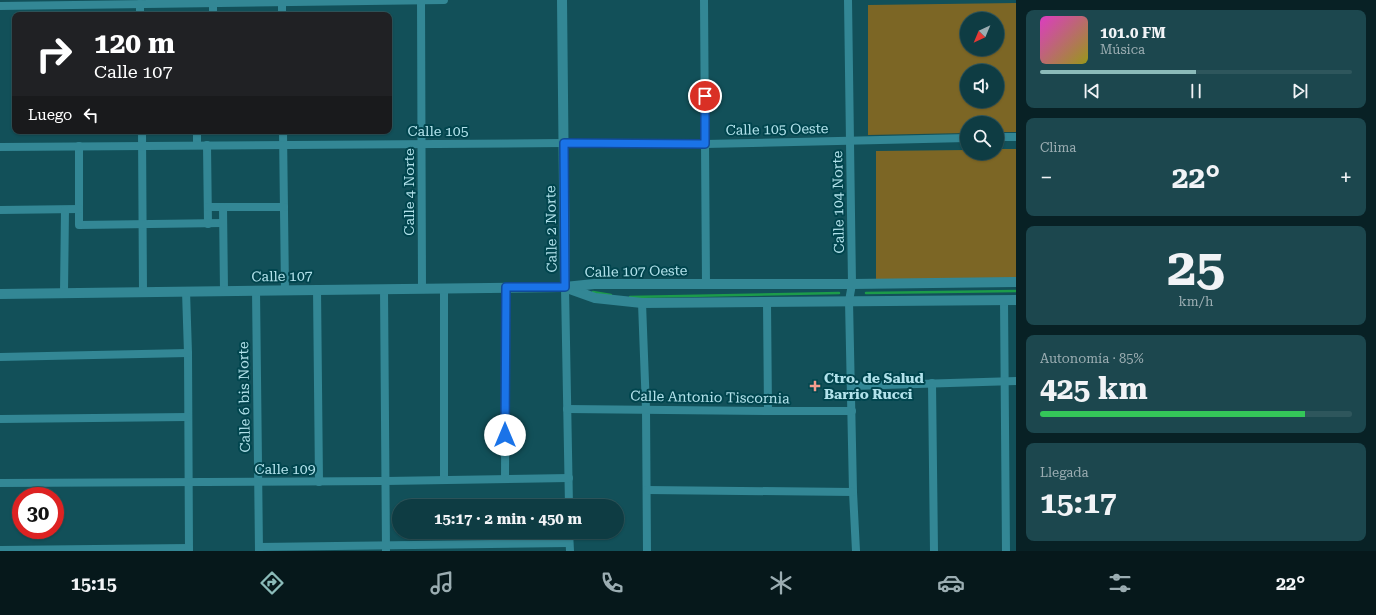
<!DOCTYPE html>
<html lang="es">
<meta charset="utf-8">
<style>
body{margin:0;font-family:"Roboto Serif",serif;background:#1c474e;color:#f1f3f6;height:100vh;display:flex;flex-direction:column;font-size:15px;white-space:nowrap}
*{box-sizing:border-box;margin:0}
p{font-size:13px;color:#9badb2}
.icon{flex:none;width:22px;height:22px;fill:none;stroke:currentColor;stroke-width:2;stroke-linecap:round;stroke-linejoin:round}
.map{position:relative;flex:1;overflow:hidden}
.details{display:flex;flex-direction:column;gap:10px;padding:10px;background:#082125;width:360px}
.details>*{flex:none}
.hud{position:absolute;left:12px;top:12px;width:380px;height:122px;border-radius:8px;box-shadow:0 1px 3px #0004,0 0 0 1px #2e565c;background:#202124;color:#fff;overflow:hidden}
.needle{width:26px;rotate:224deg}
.buttons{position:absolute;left:960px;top:12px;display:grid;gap:8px}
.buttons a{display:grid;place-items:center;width:44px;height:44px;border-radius:50%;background:#0e3c43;box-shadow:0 1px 3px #0004,0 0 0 1px #2e565c;font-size:20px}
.speed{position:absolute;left:12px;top:487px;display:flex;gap:8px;font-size:20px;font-weight:700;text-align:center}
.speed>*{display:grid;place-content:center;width:52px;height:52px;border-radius:50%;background:#0e3c43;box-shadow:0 1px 3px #0004,0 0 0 1px #2e565c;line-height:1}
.speed .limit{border:6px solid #d22;background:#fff;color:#111}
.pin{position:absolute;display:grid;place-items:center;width:34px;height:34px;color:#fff;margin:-17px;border:2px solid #fff;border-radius:50%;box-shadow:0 1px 4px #0007}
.me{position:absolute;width:44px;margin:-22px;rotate:0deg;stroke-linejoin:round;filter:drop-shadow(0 0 3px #0008)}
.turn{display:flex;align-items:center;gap:14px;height:84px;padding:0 16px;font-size:18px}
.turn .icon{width:52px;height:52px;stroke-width:2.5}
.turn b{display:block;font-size:28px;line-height:34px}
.then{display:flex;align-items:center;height:38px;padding:0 16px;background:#0003;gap:8px;font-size:15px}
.big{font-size:30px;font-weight:700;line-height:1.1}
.details .tile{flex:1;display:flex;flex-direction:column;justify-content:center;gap:6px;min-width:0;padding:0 14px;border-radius:8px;background:#1c474e}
.details .dial{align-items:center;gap:0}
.dial b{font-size:52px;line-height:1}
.song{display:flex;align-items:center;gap:12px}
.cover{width:48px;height:48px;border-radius:6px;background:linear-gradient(135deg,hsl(310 70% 55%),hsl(60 70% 35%))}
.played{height:4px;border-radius:2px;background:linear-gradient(90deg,#8bbbb9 50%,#2e565c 50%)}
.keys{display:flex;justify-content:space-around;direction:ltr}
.heat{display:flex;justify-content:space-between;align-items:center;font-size:22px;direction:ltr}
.charge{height:6px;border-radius:3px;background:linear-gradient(90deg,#34c759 85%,#2e565c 0)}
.trip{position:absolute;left:392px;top:499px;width:232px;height:40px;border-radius:20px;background:#0e3c43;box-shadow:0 1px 3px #0004,0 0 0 1px #2e565c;font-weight:700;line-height:40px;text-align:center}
.tabs{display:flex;height:64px;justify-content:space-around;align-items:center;background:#06181b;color:#9badb2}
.tabs .icon{width:28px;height:28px}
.tabs .on{color:#8bbbb9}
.tabs b{font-size:18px;color:#f1f3f6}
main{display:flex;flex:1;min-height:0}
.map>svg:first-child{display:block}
.green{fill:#7c6625;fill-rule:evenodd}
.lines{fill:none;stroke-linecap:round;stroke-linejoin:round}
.stream{stroke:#1c9b4a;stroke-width:2.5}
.minor{stroke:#338795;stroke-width:8}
.tertiary{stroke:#338795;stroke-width:10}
.route-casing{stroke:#114b97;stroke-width:10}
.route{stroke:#1a73e8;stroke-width:7}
.poi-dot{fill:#f59d8e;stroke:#01454e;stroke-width:1.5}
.labels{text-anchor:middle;stroke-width:4;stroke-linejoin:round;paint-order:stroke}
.street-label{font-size:14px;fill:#b2e2eb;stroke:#01454e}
.poi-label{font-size:14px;font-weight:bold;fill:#b2e2eb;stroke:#01454e;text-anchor:start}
</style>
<main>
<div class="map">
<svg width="1016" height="551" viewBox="0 0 1016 551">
<rect width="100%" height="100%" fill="#125059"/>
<g class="green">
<path d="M1016 3V132H997V123H967V133L868 135V5ZM967 19H997V49H967ZM967 71H997V101H967Z"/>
<path d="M997 149H1016V278L876 280V151L967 150V153H997Z"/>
</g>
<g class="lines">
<g class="stream">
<path d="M593 292 611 295"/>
<path d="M866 293 1016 291"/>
<path d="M630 297 839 293"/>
</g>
<g class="minor">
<path d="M282 0V15"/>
<path d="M421 0 422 288"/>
<path d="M704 0 706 284"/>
<path d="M848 0 852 284 849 301 853 492 856 551"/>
<path d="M213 3V15"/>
<path d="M140 4V15"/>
<path d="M0 6 444 0"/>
<path d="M142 131 143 292"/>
<path d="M283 131 285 290"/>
<path d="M997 137H1016"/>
<path d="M197 145V131"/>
<path d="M207 145 208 224"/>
<path d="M79 146V225L223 223"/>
<path d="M0 147 564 143 705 144 967 138"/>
<path d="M208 207H284"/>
<path d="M223 207 224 291"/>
<path d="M0 210 79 209"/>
<path d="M565 287 569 506"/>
<path d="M317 289 319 482"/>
<path d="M384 289 386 550"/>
<path d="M256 290 259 551"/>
<path d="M186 291 188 353 189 551"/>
<path d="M64 292 65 210"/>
<path d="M1004 300 1006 551"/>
<path d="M642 303 646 409 647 551"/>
<path d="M767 303 768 411"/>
<path d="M0 357 188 353"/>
<path d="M932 383 934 551"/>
<path d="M851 386 1016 381"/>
<path d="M567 409 768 411H852"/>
<path d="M0 419 188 417"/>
<path d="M505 479 506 287"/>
<path d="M444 480V288"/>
<path d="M0 483 386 481 569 478"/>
<path d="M647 490 853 492"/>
<path d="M569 532 570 551"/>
<path d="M259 547 569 543"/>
<path d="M0 550 189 548"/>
</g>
<g class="tertiary">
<path d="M562 0 565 287"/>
<path d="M567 288 595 298 642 303 1016 300"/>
<path d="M0 294 565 287 594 284H852L1016 282"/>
</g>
</g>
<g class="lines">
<defs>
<path id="route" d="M505 435 506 287H565L564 143 705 144V96"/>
</defs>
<use href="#route" class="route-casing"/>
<use href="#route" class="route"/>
</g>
<path class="poi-dot" d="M813 380h4v4h4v4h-4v4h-4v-4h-4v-4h4z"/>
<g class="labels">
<g class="street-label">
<text transform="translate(777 129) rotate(-1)" y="5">Calle 105 Oeste</text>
<text x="438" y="136">Calle 105</text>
<text transform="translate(409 192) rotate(-90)" y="5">Calle 4 Norte</text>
<text transform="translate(838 202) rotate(-91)" y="5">Calle 104 Norte</text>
<text transform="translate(551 229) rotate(-91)" y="5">Calle 2 Norte</text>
<text transform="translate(636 271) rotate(-1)" y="5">Calle 107 Oeste</text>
<text transform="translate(282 276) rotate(-1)" y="5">Calle 107</text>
<text transform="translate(244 397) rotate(-91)" y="5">Calle 6 bis Norte</text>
<text transform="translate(710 397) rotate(1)" y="5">Calle Antonio Tiscornia</text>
<text x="285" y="474">Calle 109</text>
</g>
<g class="poi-label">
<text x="824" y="383">Ctro. de Salud<tspan x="824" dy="16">Barrio Rucci</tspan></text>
</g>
</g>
</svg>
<div class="buttons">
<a><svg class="needle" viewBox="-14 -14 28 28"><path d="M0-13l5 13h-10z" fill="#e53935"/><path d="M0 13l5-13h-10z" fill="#9badb2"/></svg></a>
<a><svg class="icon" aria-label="sound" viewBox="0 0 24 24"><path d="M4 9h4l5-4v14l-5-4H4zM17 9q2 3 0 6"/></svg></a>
<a><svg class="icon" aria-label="search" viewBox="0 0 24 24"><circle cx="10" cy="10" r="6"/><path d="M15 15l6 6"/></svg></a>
</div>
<div class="speed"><div class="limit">30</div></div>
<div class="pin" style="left:705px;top:96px;background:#d93025"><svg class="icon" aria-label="arrive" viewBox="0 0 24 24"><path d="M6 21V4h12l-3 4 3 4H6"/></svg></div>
<svg class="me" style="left:505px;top:435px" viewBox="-20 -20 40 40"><circle r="19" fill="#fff"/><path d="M0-13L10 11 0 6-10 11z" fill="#1a73e8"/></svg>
<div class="trip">15:17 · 2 min · 450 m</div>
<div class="hud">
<div class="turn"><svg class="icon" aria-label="right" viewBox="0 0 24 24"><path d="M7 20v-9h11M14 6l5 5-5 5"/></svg><div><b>120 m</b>Calle 107</div></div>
<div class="then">Luego<svg class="icon" aria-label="left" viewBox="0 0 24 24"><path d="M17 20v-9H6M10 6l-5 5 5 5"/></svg></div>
</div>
</div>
<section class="details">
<div class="tile">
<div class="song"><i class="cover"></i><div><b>101.0 FM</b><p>Música</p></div></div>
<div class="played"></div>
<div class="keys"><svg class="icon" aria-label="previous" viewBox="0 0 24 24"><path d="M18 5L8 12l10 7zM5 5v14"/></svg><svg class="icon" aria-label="pause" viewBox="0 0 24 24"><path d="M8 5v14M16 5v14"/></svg><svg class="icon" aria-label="next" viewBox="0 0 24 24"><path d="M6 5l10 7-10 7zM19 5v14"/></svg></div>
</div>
<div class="tile"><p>Clima</p>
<div class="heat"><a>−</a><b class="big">22°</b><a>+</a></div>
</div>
<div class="tile dial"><b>25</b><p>km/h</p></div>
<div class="tile"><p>Autonomía · 85%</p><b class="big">425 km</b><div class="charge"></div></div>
<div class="tile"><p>Llegada</p><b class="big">15:17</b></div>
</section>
</main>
<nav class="tabs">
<b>15:15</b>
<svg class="icon on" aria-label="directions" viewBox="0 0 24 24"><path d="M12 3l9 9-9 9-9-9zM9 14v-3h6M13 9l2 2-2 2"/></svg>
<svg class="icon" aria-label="music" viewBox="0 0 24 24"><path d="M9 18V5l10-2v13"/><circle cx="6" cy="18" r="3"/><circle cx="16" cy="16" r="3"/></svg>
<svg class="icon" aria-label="phone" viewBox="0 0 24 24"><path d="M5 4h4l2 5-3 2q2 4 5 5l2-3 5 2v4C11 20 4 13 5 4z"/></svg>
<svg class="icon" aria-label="climate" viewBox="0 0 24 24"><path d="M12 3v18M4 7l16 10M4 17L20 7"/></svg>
<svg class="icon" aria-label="car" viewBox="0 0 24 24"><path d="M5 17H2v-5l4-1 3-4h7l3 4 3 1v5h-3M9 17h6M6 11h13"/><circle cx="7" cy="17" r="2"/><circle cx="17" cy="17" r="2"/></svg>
<svg class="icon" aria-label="filters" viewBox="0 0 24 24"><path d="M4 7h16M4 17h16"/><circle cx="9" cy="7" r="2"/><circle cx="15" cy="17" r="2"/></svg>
<b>22°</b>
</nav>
